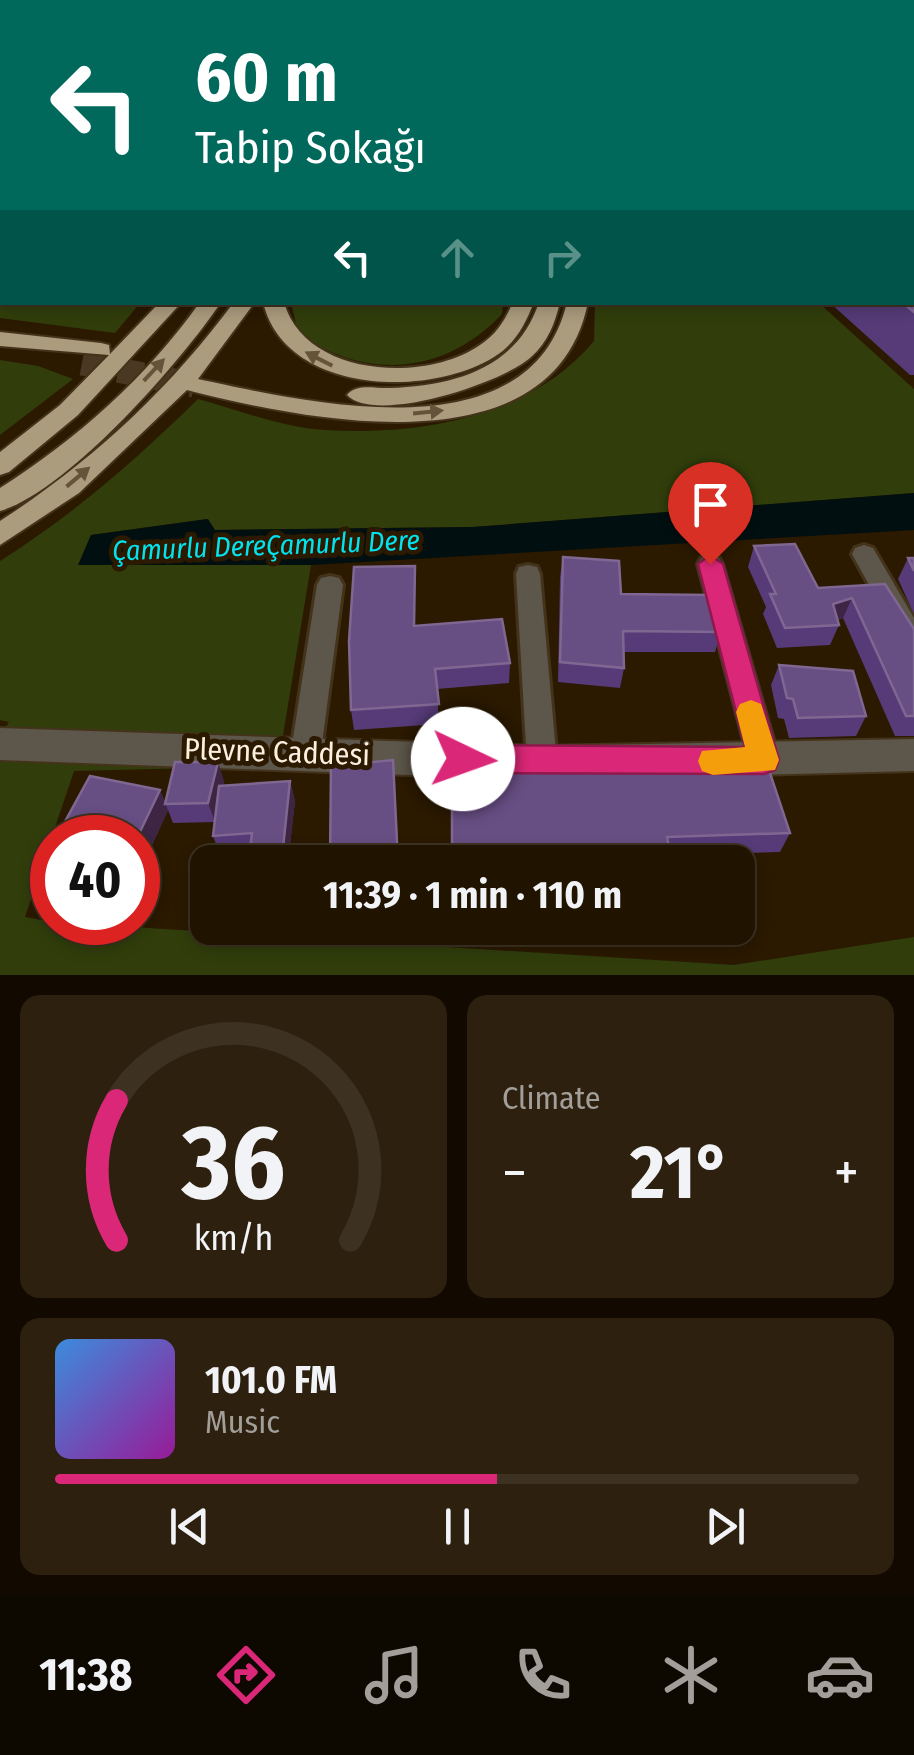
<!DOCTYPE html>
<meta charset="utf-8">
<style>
body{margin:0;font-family:"Fira Sans Condensed",sans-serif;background:#2d200f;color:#f1f3f6;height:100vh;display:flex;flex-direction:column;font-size:38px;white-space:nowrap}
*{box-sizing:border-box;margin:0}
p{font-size:32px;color:#a29e99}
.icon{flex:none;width:55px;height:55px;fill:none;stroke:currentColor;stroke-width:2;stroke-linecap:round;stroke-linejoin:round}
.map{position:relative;height:975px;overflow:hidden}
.sheet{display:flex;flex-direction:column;gap:20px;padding:20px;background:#120a00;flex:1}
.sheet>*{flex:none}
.banner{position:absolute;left:0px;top:0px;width:915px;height:305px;box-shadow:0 5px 15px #0003,0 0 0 2px #3d3222;background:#00695c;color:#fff;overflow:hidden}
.speed{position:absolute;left:30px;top:815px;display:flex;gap:20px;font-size:50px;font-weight:700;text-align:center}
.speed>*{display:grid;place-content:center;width:130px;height:130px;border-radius:50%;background:#201300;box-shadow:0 5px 15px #0003,0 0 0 2px #3d3222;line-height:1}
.speed .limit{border:15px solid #d22;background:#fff;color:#111}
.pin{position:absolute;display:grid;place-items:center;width:85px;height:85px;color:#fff;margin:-102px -42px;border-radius:50% 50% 50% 0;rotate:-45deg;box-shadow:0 0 10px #0007}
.pin .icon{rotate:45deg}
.me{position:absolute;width:110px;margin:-55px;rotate:93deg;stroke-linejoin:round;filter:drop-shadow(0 0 8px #0008)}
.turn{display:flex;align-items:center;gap:35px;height:210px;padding:0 30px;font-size:45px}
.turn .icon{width:130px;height:130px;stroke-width:2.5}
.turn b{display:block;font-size:70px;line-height:85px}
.lanes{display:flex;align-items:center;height:95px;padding:0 30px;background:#0003;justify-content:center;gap:50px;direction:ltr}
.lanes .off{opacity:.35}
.big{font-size:75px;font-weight:700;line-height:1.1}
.sheet .widget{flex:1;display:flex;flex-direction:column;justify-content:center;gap:15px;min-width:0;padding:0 35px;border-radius:20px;background:#2d200f}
.sheet .dial{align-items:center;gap:0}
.dial svg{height:260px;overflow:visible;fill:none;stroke:#3d3222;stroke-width:7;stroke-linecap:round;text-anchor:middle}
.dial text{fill:#f1f3f6;stroke:none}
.song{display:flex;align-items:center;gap:30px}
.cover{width:120px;height:120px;border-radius:15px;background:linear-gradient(135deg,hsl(210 70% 55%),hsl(300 70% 35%))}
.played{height:10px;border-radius:5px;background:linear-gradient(90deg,#db2777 55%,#3d3222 55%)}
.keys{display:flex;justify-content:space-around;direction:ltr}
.heat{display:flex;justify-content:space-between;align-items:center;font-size:55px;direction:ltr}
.sheet .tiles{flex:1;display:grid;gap:20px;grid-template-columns:1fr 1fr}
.widget:last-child{grid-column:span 2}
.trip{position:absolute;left:190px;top:845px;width:565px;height:100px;border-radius:20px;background:#201300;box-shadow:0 5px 15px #0003,0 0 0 2px #3d3222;font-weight:700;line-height:100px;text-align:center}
.dock{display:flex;height:160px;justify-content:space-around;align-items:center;background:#0d0800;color:#a29e99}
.dock .icon{width:70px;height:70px}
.dock .selected{color:#db2777}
.dock b{font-size:45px;color:#f1f3f6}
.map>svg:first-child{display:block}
.green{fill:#313e0b}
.water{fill:#020f10}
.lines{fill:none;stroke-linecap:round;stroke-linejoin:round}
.trunk-tunnel{stroke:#4a3922;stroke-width:25;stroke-dasharray:25 12;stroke-linecap:butt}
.minor-casing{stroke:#44331b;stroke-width:6}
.tertiary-casing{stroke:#44331b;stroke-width:4}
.secondary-casing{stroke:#44331b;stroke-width:4}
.trunk-casing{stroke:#44331b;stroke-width:4}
.motorway-casing{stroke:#44331b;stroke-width:5}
.minor{fill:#5d564a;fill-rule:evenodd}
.tertiary{fill:#5d564a;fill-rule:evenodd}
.secondary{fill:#827762;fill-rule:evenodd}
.trunk{fill:#ab9c7e;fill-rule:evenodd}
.motorway{fill:#b8a786;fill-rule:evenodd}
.wall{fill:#563b78}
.shaded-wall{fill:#3d2543}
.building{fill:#674e83;stroke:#7f6792;stroke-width:2.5}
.oneway{fill:#655439}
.route{fill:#db2777;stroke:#8e194d;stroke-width:2.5}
.slow{fill:#f59e0b}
.labels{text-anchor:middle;stroke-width:10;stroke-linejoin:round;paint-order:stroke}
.water-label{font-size:28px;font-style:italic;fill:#02e2ef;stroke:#2b1900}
.near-street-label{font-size:30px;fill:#fcefe0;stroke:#2b1900}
</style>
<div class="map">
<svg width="914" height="975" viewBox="0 0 914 975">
<rect width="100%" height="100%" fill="#2b1900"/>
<g class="green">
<path d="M0 213 2 302 140 303 115 333 0 318Z"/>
<path d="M291 302 503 303 502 314C445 375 365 381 298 333Z"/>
<path d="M595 302 819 303 914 389V493L473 527 215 530 207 519 91 535 79 565H311L278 766 74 771 25 917 52 922 734 965 914 937V975H0V736L9 722 0 720V561C73 515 137 459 198 399 239 410 283 428 325 430 420 436 531 417 594 341Z"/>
<path d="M0 360 38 366 73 379 0 435Z"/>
</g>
<path class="water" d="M914 493V530L311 565H78L91 535 208 519 215 530 473 527Z"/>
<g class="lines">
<path class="trunk-tunnel" d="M82 363 194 385"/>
<defs>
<g id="minor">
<path d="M440 0H449L450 2H441Z"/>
<path d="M864 545 873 548 914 618V653L905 650 852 554 855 548Z"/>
<path d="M710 555 719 558 722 564 779 760 775 770 764 773 753 770 749 760 698 564 701 558Z"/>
<path d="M528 565 537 567 540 574 557 763 553 773 542 777 531 773 527 763 516 574 519 567Z"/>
<path d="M330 576 339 578 343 585 321 751 317 760 306 764 295 760 291 751 317 585 321 578Z"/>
</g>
<g id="tertiary">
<rect x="0" y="202" width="2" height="10"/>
<path d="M0 728 542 746 914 739V771L542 780 0 760Z"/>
</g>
<g id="secondary">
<rect x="912" y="71" width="2" height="9"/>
<rect x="912" y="173" width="2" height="10"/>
</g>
<g id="trunk">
<path d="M0 34 2 35V43L0 42Z"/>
<path d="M160 302H182L78 415 9 472 0 475V452L60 405 109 355 0 346V332L101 343 109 345 110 354Z"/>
<path d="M200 302H221C182 361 67 492 0 511V488C77 439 147 377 200 302Z"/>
<path d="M234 302H255L198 379C306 402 531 457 567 302H588C554 473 305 420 187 390L79 493 0 545V521C91 462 169 390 234 302Z"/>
<path d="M263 302H284C304 376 424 384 480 345 497 334 505 320 513 302H534C525 325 515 344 494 357 426 399 284 393 263 302Z"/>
<path d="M539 302H560C555 323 548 342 531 357 503 383 375 425 347 395 357 383 375 389 390 388 454 386 518 368 539 302Z"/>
</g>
<g id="motorway">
<path d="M268 0H282L283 2H270Z"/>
<path d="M2 25V33L0 34V26Z"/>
</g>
</defs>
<use href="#minor" class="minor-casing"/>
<use href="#tertiary" class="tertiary-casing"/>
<use href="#secondary" class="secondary-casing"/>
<use href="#trunk" class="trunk-casing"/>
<use href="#motorway" class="motorway-casing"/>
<use href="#minor" class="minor"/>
<use href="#tertiary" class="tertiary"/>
<use href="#secondary" class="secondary"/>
<use href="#trunk" class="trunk"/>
<use href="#motorway" class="motorway"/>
</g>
<g class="wall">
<path d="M345 0H379L376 2H360Z"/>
<path d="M381 0H440V2H383Z"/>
<path d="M451 0H675L679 2H482L479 1 452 2Z"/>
<path d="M914 269V375H910L829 302H912Z"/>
<path d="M754 546 818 588 885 584 914 629V736H895L843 618 838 620 839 625 830 645 777 648 763 614 766 607 748 567Z"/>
<path d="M563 557 621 594 721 632 715 652H624V668L620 688 558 682 560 577Z"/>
<path d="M908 558H914V614L898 579Z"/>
<path d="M415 566V626L510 663 509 683 437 689 439 724 354 730 351 710Z"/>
<path d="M779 665 866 716 856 736 789 738 784 719 778 718 771 685Z"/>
<path d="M516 763 556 768 790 833 780 852 671 855 515 771Z"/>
<path d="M224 781 223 786 290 781 295 801 288 862H254L251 852 220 855 213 836 215 822 173 823 168 810 138 876 160 790 165 802Z"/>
<path d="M453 928H518L517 930 453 931Z"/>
</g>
<g class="shaded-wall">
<path d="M453 0H479L466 2H453Z"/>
<path d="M495 0H554V2H494Z"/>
<path d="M561 0H606L605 2H561Z"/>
<path d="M852 598 843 618 824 624 833 604Z"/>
<path d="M218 762 224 781 215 822 208 803Z"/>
<path d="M290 781 295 801 288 862H287L283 848Z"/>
<path d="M160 790 168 810 138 876 137 838Z"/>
</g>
<g class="building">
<path d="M394 0H426L427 2H396Z"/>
<path d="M628 0H675L679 2H632Z"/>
<path d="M812 0H906L914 2V9H912V2H819Z"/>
<path d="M914 84V113H912V85Z"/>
<path d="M912 268 914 269V312L902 302H912Z"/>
<path d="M795 544 818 588 885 584 914 629V716H906L852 598 833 604 839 625 785 628 770 594H776L754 546Z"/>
<path d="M563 557 619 561 621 594 712 595 721 632 623 631 624 668 560 662Z"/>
<path d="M908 558H914V571Z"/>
<path d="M415 566 414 626 502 619 510 663 435 669 439 704 351 710 349 641 354 567Z"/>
<path d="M779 665 853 671 866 716 798 718 793 699 787 698Z"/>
<path d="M393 760 398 862H330L331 766Z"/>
<path d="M766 761 790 833 667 837 672 862H452V772L517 771 516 763 555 764 556 768Z"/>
<path d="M175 762H218L208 803 165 804Z"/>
<path d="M90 776 160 790 137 838H56Z"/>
<path d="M290 781 283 848 250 850 252 833 213 836 219 786Z"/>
</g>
<defs><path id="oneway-solid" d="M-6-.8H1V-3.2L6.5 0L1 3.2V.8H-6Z" transform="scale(2.5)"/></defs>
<g class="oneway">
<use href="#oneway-solid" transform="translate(319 359) rotate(-153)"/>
<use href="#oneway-solid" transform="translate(154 370) rotate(-47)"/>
<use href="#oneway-solid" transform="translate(428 412) rotate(-6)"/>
<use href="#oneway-solid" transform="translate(78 477) rotate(-40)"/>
</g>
<path class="route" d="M710 555 723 564 779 760 775 770 764 774 463 773 453 769 448 759 453 749 463 745 745 747 698 564Z"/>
<path class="slow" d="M751 700 761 704 779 760 775 770 713 775 702 771 698 761 702 751 745 747 736 712 740 704Z"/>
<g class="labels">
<g class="water-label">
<text transform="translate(266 545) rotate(-2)" y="10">Çamurlu DereÇamurlu Dere</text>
</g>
<g class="near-street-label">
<text transform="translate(277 752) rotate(2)" y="10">Plevne Caddesi</text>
</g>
</g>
</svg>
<div class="speed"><div class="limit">40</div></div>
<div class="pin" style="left:710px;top:564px;background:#d93025"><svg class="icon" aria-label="arrive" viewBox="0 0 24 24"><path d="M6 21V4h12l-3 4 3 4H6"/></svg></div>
<svg class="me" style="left:463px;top:759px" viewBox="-20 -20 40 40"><circle r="19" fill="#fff"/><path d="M0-13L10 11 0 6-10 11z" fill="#db2777"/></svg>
<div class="trip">11:39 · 1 min · 110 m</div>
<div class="banner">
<div class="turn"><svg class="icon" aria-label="left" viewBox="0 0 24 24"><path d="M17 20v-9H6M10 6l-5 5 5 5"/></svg><div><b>60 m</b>Tabip Sokağı</div></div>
<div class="lanes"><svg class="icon" aria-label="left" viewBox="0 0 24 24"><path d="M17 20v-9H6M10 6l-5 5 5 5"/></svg><svg class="icon off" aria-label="ahead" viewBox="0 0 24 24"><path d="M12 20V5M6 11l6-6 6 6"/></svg><svg class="icon off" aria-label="right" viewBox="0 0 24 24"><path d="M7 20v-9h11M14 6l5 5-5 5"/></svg></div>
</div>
</div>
<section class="sheet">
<div class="tiles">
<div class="widget dial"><svg viewBox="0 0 100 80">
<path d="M14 69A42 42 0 1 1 86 69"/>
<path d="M14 69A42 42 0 0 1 14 26" stroke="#db2777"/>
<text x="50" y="56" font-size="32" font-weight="700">36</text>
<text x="50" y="72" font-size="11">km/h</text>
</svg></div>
<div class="widget"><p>Climate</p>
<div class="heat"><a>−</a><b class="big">21°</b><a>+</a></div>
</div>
<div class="widget">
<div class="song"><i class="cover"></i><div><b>101.0 FM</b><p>Music</p></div></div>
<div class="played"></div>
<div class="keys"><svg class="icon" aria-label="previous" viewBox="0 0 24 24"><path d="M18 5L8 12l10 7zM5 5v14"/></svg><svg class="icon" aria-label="pause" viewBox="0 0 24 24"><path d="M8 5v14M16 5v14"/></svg><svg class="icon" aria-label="next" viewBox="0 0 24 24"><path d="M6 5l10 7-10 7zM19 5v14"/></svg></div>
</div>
</div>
</section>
<nav class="dock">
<b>11:38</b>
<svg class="icon selected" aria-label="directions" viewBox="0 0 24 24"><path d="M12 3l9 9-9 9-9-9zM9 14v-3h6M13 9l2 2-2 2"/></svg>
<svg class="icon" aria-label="music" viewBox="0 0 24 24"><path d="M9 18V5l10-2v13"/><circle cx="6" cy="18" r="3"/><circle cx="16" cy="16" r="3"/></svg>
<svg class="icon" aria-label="phone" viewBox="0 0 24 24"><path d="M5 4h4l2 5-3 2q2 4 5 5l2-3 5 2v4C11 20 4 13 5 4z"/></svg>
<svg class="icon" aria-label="climate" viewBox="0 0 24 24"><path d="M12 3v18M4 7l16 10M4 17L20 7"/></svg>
<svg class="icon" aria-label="car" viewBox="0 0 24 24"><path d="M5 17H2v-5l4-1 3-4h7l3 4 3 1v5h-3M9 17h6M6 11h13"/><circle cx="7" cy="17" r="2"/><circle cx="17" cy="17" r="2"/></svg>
</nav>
